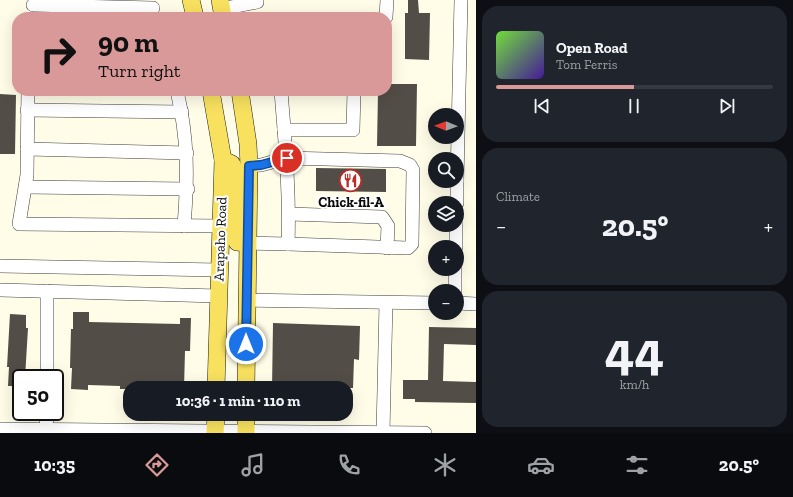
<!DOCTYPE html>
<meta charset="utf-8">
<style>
body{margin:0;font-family:"Zilla Slab",serif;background:#20242c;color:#f1f3f6;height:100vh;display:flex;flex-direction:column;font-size:15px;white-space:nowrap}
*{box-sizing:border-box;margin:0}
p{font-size:13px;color:#9ea1a6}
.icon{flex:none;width:22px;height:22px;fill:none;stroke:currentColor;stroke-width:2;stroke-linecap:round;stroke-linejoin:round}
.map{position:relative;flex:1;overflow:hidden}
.sheet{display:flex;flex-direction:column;gap:6px;padding:6px;background:#0d0f14;width:317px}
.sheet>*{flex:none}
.guide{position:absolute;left:12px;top:12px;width:380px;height:84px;border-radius:16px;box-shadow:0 4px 16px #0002;background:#d89998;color:#111;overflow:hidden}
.needle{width:26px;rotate:271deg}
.buttons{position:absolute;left:428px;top:108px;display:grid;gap:8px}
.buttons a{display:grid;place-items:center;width:36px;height:36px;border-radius:50%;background:#171b24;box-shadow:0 4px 16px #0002;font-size:20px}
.speed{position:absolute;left:12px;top:369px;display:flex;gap:8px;font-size:20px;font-weight:700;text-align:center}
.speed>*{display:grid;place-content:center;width:52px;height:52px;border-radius:50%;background:#171b24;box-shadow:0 4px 16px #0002;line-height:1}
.speed .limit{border:2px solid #111;border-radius:6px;background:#fff;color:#111}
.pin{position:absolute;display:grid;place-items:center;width:34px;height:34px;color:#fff;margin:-17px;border:2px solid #fff;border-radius:50%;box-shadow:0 1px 4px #0007}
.me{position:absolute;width:44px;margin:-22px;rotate:0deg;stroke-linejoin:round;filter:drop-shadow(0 0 3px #0008)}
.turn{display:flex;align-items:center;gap:14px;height:84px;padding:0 20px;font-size:18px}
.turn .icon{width:52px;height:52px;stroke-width:2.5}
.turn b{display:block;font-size:28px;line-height:34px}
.big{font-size:30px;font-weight:700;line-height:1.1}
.sheet .widget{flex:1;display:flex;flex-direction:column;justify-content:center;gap:6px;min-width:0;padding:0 14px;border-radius:16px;background:#20242c}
.sheet .dial{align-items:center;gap:0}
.dial b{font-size:52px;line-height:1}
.song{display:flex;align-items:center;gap:12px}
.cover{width:48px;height:48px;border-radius:6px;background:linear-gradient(135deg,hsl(100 70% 55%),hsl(260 70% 35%))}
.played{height:4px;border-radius:2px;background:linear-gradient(90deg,#d89998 50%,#363941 50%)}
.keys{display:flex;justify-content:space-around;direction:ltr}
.heat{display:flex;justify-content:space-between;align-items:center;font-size:22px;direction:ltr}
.trip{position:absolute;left:123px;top:381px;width:230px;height:40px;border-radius:16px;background:#171b24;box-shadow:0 4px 16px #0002;font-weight:700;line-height:40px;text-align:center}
.menu{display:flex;height:64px;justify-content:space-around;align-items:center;background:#090b0e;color:#9ea1a6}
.menu .icon{width:28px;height:28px}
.menu .on{color:#d89998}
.menu b{font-size:18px;color:#f1f3f6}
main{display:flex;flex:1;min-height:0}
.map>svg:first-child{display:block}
.building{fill:#534d47}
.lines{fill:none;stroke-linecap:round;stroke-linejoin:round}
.minor-casing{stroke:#3d3d3d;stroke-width:14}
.major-casing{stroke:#1b1b1b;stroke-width:18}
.minor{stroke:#fff;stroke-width:13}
.major{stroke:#f8e15f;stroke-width:17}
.route-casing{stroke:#114b97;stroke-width:10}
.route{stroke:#1a73e8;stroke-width:7}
.labels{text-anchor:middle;stroke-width:4;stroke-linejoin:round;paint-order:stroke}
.poi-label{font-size:14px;font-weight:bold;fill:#0a0a0a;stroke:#fff}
.street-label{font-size:14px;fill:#0a0a0a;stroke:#fff}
</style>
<main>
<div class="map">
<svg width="476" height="433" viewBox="0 0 476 433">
<rect width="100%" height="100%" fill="#fffde8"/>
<g class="building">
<path d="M408 0H418L419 13H430L429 60 405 59V13H408Z"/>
<path d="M387 84H417L416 146H377L378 91H387Z"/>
<path d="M0 94 16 95 15 154H0Z"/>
<path d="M316 168 386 169V192L316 191Z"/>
<path d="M73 312H89V322L180 324V318H191L190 351H185L184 388 148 387 130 389H120V386L88 385V390L71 389 72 368H70L71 329H73Z"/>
<path d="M10 314 26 315V328H28L25 378H21V386H8L9 367H7Z"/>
<path d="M273 323 360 326 359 360 354 359 353 388H272Z"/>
<path d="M429 327 476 328V345L444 344 443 381 476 382V403L415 402V399H403V380H428Z"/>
</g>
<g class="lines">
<defs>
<g id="minor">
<path d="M33 5 153 8"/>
<path d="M221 9 257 2V0"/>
<path d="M386 17 387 0"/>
<path d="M28 91 27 175 19 224 221 226"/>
<path d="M177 91C188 138 188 178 184 226"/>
<path d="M27 110 182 112"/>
<path d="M284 130H353L354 91"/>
<path d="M27 149 187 153"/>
<path d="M249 166 261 165 287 158 400 161 410 165 413 170 412 244 408 248 288 244"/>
<path d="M457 180 461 0"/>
<path d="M26 187 188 189"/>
<path d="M457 203V181"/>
<path d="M289 214 382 217 388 226 387 248"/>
<path d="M247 243 288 244C290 193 285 142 281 91"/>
<path d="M456 247V225"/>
<path d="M0 266 219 270"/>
<path d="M0 290 218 296"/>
<path d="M455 291V269"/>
<path d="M246 300 435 303"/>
<path d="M457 303 476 304"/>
<path d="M47 378V291"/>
<path d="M0 429 425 433"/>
<path d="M46 429 47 412"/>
<path d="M383 432 386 303"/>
</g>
<g id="major">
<path d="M191 0 195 17"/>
<path d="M220 0 223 17"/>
<path d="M211 91 223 160 216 388"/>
<path d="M240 91 248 144 249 166 246 388"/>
<path d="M223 160 232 164 236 177 235 238 237 242 247 243"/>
<path d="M215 433 216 414"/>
<path d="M246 433V414"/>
</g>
</defs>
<use href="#minor" class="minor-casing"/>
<use href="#major" class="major-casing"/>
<use href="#minor" class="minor"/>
<use href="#major" class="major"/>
</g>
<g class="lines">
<defs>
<path id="route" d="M246 344 249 166 261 165 287 158"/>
</defs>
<use href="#route" class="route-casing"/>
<use href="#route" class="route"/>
</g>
<defs>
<symbol id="restaurant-ring" viewBox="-11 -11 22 22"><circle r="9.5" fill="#fff" stroke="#b92b24" stroke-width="1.5"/><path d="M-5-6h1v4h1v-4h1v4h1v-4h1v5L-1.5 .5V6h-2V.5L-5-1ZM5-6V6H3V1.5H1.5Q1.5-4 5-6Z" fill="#b92b24"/></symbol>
</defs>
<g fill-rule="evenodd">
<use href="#restaurant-ring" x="338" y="168" width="25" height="25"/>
</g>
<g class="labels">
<g class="poi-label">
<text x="351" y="207">Chick-fil-A</text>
</g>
<g class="street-label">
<text transform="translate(220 239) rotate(-88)" y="5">Arapaho Road</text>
</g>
</g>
</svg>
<div class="buttons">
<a><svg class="needle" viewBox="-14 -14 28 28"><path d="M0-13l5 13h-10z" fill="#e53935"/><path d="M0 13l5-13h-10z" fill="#9ea1a6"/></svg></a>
<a><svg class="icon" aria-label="search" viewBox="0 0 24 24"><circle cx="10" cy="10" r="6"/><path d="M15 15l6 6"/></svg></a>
<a><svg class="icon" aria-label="layers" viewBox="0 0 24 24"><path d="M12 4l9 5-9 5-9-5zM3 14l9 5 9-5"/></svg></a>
<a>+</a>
<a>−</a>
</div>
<div class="speed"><div class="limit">50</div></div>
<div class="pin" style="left:287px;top:158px;background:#d93025"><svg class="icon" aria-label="arrive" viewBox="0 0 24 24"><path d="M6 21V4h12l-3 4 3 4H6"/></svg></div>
<svg class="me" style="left:246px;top:344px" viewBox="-20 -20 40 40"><circle r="17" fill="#1a73e8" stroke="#fff" stroke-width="3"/><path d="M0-11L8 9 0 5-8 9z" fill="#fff"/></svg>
<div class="trip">10:36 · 1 min · 110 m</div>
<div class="guide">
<div class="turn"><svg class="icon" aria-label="right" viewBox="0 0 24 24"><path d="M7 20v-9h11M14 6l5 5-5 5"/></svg><div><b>90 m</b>Turn right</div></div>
</div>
</div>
<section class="sheet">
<div class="widget">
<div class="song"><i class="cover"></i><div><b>Open Road</b><p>Tom Ferris</p></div></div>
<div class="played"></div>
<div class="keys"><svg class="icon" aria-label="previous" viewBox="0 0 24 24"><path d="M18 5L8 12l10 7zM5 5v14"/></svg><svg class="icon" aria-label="pause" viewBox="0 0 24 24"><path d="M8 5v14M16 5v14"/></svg><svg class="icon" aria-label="next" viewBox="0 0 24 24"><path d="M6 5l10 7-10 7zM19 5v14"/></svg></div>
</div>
<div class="widget"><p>Climate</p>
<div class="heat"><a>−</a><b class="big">20.5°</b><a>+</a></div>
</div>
<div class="widget dial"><b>44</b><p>km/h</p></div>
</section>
</main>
<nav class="menu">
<b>10:35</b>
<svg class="icon on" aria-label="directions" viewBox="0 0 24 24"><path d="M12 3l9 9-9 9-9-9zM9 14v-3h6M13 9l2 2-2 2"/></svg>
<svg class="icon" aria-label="music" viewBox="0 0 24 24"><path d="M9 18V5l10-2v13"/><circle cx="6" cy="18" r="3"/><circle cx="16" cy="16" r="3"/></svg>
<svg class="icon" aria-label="phone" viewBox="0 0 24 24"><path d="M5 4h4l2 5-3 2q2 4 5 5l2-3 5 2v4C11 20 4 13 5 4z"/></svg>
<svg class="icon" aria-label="climate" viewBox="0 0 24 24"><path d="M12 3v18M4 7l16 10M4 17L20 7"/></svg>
<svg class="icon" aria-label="car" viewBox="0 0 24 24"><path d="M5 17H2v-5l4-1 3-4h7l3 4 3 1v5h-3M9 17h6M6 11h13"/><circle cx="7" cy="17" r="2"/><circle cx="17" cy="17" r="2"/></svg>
<svg class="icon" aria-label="filters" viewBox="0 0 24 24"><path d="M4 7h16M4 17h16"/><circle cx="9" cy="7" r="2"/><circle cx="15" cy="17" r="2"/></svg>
<b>20.5°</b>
</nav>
